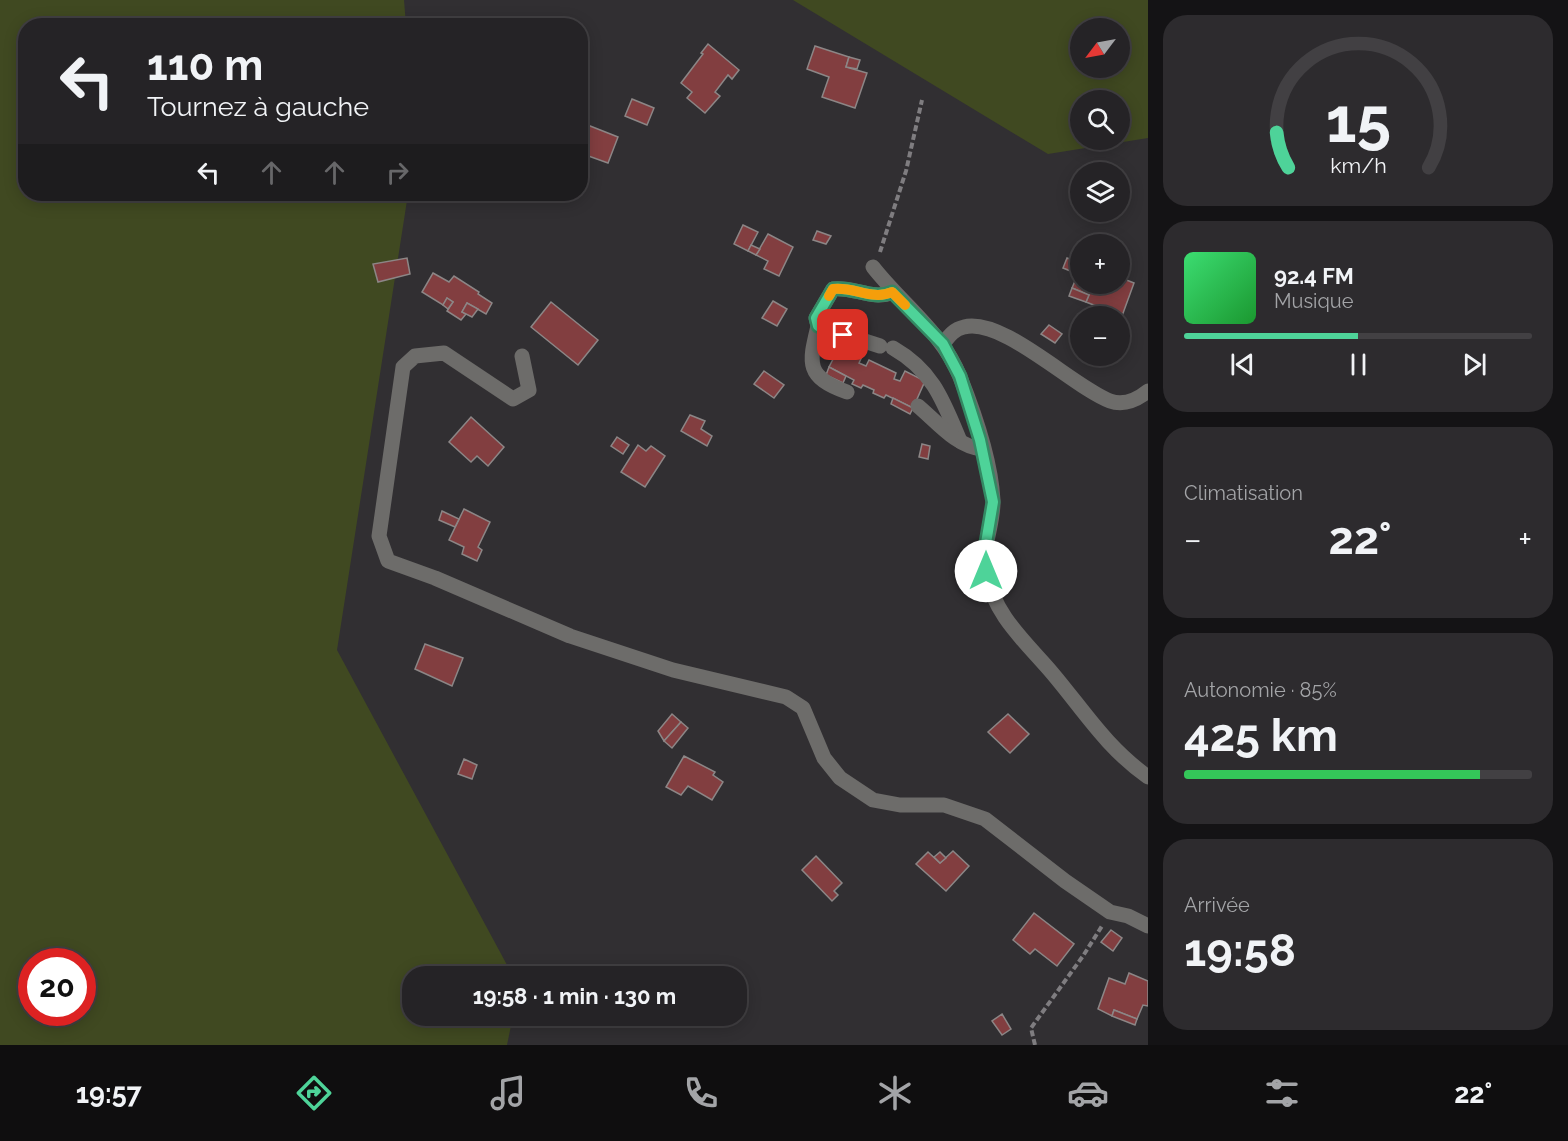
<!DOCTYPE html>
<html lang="fr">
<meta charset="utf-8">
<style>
body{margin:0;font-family:Raleway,sans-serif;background:#2d2b2e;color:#f1f3f6;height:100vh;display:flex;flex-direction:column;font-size:22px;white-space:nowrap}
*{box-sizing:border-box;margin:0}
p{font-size:20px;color:#a3a4a7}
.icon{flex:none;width:33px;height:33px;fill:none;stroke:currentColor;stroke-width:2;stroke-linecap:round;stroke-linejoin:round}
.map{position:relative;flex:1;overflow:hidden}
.sheet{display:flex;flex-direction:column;gap:15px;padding:15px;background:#141315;width:420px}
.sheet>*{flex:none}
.hud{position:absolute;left:18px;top:18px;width:570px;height:183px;border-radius:24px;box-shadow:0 3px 15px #0003,0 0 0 2px #424043;background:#252326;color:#f1f3f6;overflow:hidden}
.needle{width:39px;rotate:238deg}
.buttons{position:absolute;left:1070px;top:18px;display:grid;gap:12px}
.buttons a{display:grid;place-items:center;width:60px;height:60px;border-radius:50%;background:#252326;box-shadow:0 3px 15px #0003,0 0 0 2px #424043;font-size:30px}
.speed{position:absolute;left:18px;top:948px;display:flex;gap:12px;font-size:30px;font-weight:700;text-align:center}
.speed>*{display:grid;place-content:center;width:78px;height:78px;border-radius:50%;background:#252326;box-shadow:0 3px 15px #0003,0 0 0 2px #424043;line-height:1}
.speed .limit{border:9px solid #d22;background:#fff;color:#111}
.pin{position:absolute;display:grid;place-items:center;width:51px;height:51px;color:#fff;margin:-26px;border-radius:12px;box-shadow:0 3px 9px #0006}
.me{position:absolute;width:66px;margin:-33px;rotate:0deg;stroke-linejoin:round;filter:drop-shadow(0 0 4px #0008)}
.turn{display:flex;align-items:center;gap:21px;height:126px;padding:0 30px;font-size:27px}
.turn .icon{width:78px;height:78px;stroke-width:2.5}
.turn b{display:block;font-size:42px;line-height:51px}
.lanes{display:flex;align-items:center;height:57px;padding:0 30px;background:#0003;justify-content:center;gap:30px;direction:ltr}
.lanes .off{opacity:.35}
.big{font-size:45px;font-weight:700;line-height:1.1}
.sheet .card{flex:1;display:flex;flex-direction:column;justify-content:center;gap:9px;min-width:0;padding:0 21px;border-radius:24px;background:#2d2b2e}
.sheet .dial{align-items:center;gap:0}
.dial svg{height:156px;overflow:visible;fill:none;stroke:#424043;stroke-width:7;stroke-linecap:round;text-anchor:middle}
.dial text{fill:#f1f3f6;stroke:none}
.song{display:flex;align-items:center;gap:18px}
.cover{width:72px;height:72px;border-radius:9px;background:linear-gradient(135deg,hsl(140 70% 55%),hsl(130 70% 35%))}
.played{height:6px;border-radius:3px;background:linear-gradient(90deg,#4ed399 50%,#424043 50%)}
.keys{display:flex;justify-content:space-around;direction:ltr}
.heat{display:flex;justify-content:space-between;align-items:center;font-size:33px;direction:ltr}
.charge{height:9px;border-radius:4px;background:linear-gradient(90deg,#34c759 85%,#424043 0)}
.trip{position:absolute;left:402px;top:966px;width:345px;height:60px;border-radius:24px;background:#252326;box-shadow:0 3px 15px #0003,0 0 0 2px #424043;font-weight:700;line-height:60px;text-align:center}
.tabs{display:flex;height:96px;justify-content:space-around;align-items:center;background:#0f0e0f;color:#a3a4a7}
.tabs .icon{width:42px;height:42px}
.tabs .active{color:#4ed399}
.tabs b{font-size:27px;color:#f1f3f6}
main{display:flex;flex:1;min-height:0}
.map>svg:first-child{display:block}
.green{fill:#404921;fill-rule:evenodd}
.building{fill:#823e40;stroke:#8c8686;stroke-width:1.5}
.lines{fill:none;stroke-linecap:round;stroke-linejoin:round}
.path{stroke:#7f7d80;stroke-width:4;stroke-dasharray:6 3;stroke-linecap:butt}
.minor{stroke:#6d6c6a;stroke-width:15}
.route-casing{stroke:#338963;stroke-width:15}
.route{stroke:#4ed399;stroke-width:10}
.slow{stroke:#f59e0b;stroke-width:10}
</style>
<main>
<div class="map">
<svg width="1148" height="1045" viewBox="0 0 1148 1045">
<rect width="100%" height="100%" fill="#312f32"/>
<g class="green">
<path d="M0 0H404L406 25 26 26V194H408L337 650 513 976H412V1016H513L507 1045H0ZM32 962H82V1012H32Z"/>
<path d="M793 0H1148V138L1048 154ZM1080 28H1119V68H1080ZM1080 100H1119V140H1080Z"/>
</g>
<g class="building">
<path d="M708 44 739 70 732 79 728 75 715 92 720 96 705 113 687 98 692 92 681 83 703 54 701 53Z"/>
<path d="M815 46 849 57 846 67 867 73 855 108 822 97 829 77 807 69Z"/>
<path d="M849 57 860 60 857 69 846 67Z"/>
<path d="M632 99 654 108 647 125 625 116Z"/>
<path d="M580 122 618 137 608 163 580 153Z"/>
<path d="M743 225 758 232 748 251 734 244Z"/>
<path d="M817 231 831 236 826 244 813 240Z"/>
<path d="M768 234 793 247 779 276 764 269 768 261 756 255Z"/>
<path d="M751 245 760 249 756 255 748 251Z"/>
<path d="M407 258 410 274 378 282 373 264Z"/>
<path d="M1067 258 1080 263V284H1119V277L1134 283 1122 316 1086 302 1089 295 1072 288 1078 274 1063 268Z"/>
<path d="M433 273 449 282 454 276 479 292 478 294 492 303 486 314 467 303 462 312 466 314 461 320 447 311 453 302 447 298 443 305 422 292Z"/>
<path d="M1072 288 1089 295 1086 302 1069 296Z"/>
<path d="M447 298 453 302 448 309 443 305Z"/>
<path d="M773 301 787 309 777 326 762 318Z"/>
<path d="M551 302 598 340 578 365 531 327Z"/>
<path d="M467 303 478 309 472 317 462 312Z"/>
<path d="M1049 325 1062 334 1055 343 1041 334Z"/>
<path d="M842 342 864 352 859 363 866 366 869 360 896 373 894 379 900 381 905 371 925 381 913 408 886 395 884 398 873 393 874 390 863 385 861 388 852 384 854 380 829 367Z"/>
<path d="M829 367 846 376 843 383 826 375Z"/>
<path d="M764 371 784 385 774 398 754 384Z"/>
<path d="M893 398 913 408 910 414 891 404Z"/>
<path d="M690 415 705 421 701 429 712 436 707 446 681 431Z"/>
<path d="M471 417 504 447 488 466 477 456 471 462 449 442Z"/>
<path d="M617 437 629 445 623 454 611 446Z"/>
<path d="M922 444 930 446 928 459 919 457Z"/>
<path d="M638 445 646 451 651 446 665 456 645 487 621 472Z"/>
<path d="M464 509 490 522 478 547 482 550 477 561 462 554 464 547 449 540Z"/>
<path d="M442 511 459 519 455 527 439 520Z"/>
<path d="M425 644 463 658 452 686 415 669Z"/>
<path d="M672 714 681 722 664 741 658 731Z"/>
<path d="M1008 714 1029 734 1010 753 988 732Z"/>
<path d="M681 722 688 728 672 748 664 741Z"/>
<path d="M684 756 715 772 713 775 723 782 712 800 688 786 681 795 666 787Z"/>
<path d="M464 759 477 765 472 779 458 774Z"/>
<path d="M953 851 969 866 946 891 916 864 928 852 940 863Z"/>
<path d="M940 852 946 858 940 863 934 857Z"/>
<path d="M816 856 842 883 834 891 838 895 832 901 802 870Z"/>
<path d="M1034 913 1074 944 1057 966 1035 949 1030 954 1013 940Z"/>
<path d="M1111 930 1122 938 1113 951 1101 942Z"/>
<path d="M1129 973 1148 981V1006L1143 1005 1137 1019 1114 1010 1112 1016 1098 1009 1109 978 1125 984Z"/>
<path d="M1114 1010 1137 1019 1135 1025 1112 1016Z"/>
<path d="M1002 1014 1011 1029 1002 1035 992 1021Z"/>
</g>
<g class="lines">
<g class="path">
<path d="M880 252 906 171 922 100"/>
<path d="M1035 1045 1031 1028 1083 956 1102 926"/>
</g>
<g class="minor">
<path d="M873 267C901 303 943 333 960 377 974 412 991 463 993 500 994 524 981 548 986 572 994 616 1026 642 1053 674 1085 712 1106 747 1148 777"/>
<path d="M818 326C809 363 805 377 847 392"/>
<path d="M943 344C949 336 954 329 964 327 1003 317 1073 387 1110 401 1124 406 1138 399 1148 391"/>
<path d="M880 346 818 326 816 318 833 289C854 286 872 301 893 292"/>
<path d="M893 348C933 371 943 400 960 441"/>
<path d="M522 356 529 390 513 399 444 353 415 356 403 367 379 536 388 561 435 578 570 636 673 670 786 697 803 708 824 758 840 778 873 800 900 805H944L985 819 1065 881 1110 912 1128 916 1148 926"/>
<path d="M918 406C937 422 957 447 982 449"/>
</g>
</g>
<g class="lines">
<defs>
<path id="route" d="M843 335 818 326 816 318 833 289C854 286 872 301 892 292L943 344 960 376 980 440 993 502 986 543V571"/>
</defs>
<use href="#route" class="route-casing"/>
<use href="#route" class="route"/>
<path class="slow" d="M829 296 833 289C854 286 872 301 892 292L905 305"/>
</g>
</svg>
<div class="buttons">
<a><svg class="needle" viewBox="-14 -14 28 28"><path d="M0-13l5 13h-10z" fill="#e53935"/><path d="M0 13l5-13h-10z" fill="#a3a4a7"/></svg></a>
<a><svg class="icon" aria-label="search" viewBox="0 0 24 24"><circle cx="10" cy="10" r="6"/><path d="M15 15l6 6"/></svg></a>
<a><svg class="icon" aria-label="layers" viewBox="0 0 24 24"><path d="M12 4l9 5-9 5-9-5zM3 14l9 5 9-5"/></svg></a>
<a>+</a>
<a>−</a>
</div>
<div class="speed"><div class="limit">20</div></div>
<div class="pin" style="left:843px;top:335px;background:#d93025"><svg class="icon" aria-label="arrive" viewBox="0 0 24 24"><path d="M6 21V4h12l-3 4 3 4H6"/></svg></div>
<svg class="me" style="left:986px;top:571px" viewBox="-20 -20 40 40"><circle r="19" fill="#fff"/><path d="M0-13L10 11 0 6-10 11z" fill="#4ed399"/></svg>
<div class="trip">19:58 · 1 min · 130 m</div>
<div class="hud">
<div class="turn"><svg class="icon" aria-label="left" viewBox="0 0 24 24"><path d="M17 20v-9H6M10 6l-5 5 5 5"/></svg><div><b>110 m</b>Tournez à gauche</div></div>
<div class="lanes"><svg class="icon" aria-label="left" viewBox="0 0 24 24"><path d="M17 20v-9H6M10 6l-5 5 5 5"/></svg><svg class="icon off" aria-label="ahead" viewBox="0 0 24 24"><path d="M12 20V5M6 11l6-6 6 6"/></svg><svg class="icon off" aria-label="ahead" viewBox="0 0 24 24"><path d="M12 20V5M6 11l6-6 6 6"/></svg><svg class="icon off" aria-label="right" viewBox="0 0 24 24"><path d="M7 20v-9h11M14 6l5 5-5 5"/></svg></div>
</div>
</div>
<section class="sheet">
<div class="card dial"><svg viewBox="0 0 100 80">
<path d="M14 69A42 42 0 1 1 86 69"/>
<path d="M14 69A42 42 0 0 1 8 51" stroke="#4ed399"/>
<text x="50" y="56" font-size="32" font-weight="700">15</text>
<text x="50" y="72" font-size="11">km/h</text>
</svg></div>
<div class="card">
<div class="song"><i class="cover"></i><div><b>92.4 FM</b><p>Musique</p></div></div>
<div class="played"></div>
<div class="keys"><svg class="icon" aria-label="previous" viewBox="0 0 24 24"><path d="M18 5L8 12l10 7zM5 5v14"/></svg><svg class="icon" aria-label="pause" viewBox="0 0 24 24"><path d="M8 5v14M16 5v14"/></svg><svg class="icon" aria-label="next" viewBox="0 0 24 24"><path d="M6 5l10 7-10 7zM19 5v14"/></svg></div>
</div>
<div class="card"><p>Climatisation</p>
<div class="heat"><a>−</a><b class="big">22°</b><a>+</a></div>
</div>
<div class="card"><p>Autonomie · 85%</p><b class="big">425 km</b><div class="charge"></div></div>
<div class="card"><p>Arrivée</p><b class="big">19:58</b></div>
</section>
</main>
<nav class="tabs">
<b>19:57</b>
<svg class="icon active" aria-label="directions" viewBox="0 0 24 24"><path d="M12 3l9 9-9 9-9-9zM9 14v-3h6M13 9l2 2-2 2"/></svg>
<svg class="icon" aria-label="music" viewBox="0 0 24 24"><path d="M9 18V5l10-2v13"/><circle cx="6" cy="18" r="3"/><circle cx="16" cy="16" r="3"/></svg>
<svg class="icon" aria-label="phone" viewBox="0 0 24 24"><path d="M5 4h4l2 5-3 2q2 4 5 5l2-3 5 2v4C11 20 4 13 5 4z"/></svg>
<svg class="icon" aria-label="climate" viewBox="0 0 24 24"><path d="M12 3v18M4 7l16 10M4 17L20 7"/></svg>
<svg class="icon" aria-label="car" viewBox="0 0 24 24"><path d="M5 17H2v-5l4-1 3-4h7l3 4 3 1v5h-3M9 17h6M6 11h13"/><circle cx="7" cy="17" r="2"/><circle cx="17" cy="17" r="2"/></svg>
<svg class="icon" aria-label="filters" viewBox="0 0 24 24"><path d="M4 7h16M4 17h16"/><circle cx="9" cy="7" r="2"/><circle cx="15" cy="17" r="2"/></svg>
<b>22°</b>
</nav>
